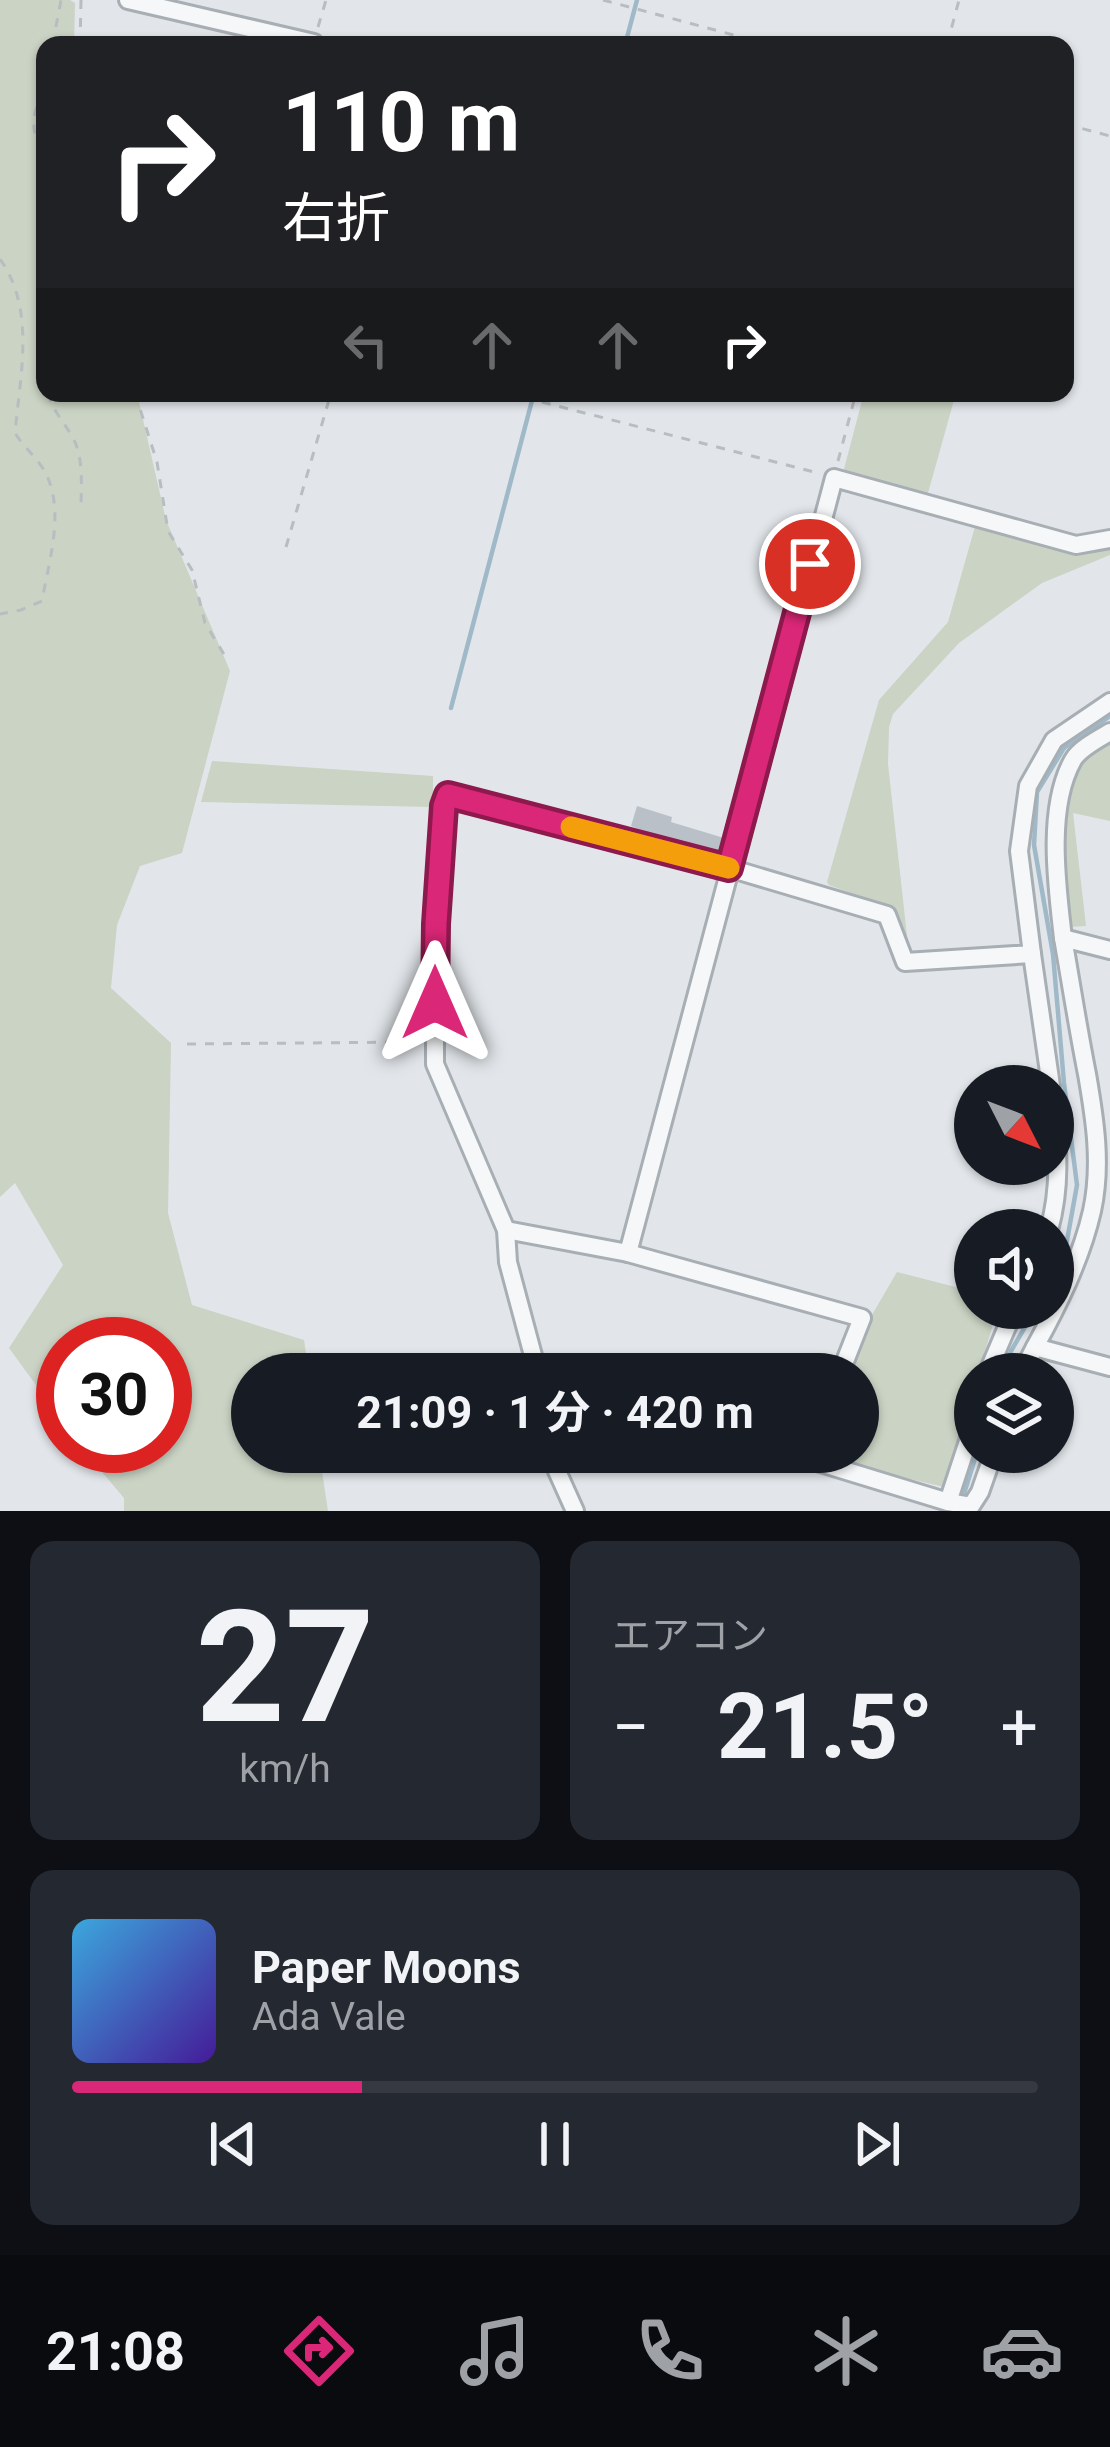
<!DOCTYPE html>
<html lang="ja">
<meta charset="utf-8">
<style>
body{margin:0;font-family:Roboto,"Noto Sans JP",sans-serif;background:#242831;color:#f1f3f6;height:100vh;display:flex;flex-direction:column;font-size:45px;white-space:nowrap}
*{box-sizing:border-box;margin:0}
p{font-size:39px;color:#9ea1a6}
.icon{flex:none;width:66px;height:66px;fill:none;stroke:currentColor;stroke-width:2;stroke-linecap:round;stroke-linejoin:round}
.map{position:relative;height:1511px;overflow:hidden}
.details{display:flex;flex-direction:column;gap:30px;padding:30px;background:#0d0f14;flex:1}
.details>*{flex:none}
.banner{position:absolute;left:36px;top:36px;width:1038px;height:366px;border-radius:24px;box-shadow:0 3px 9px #0004;background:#202124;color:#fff;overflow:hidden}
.needle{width:78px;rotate:132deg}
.controls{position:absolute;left:954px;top:1065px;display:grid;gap:24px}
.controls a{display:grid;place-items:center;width:120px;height:120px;border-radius:50%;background:#171b24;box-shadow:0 3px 9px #0004;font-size:60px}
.speed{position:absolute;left:36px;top:1317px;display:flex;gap:24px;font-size:60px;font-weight:700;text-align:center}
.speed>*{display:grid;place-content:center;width:156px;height:156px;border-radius:50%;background:#171b24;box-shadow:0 3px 9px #0004;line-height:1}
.speed .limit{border:18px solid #d22;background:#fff;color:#111}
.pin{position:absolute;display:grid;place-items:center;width:102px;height:102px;color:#fff;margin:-51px;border:6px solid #fff;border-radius:50%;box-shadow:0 3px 12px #0007}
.me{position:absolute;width:132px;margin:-66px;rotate:0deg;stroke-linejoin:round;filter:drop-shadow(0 0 9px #0008)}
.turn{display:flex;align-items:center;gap:42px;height:252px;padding:0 48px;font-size:54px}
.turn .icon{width:156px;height:156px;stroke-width:2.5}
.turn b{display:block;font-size:84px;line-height:102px}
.lanes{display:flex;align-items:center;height:114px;padding:0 48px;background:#0003;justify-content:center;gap:60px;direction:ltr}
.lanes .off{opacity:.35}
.big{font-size:90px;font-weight:700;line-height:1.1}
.details .widget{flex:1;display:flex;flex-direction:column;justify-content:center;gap:18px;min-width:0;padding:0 42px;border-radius:24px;background:#242831}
.details .dial{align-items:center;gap:0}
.dial b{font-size:156px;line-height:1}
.song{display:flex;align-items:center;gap:36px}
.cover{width:144px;height:144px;border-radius:18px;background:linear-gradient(135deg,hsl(200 70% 55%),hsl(260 70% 35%))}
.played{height:12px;border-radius:6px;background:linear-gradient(90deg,#db2777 30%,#363941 30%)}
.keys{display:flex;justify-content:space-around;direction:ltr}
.heat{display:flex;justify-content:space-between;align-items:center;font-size:66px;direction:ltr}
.details .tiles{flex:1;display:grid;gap:30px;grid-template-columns:1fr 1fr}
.widget:last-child{grid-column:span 2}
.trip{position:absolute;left:231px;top:1353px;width:648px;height:120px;border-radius:60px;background:#171b24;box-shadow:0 3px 9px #0004;font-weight:700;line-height:120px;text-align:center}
.tabs{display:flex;height:192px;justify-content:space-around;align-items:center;background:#090b0e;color:#9ea1a6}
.tabs .icon{width:84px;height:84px}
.tabs .active{color:#db2777}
.tabs b{font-size:54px;color:#f1f3f6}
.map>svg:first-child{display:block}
.green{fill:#cad3c4}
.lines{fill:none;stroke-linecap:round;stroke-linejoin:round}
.stream{stroke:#9fb9c8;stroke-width:4.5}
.building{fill:#bac0c7}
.minor-casing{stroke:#a7aeb4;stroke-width:22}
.path{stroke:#b8bdc1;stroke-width:3;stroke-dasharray:9 9;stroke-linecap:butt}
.minor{stroke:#f5f7f8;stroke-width:16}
.route-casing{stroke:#8e194d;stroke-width:30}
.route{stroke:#db2777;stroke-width:21}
.slow{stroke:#f59e0b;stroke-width:21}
</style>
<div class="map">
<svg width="1110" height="1511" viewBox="0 0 1110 1511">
<rect width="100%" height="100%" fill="#e2e6ea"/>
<g class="green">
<path d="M0 0H70L75 3 74 45H45V393H137L166 520 230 671 182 853 140 866 117 925 111 988 171 1043 168 1213 192 1305 304 1340 309 1374H252V1452H319L328 1511H124V1498L80 1446H165V1344H63V1422L9 1348 63 1265 15 1183 0 1197Z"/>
<path d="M864 393H956L928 493 843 473Z"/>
<path d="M976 523 1110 545V555L1042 583 959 643 893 714 889 727 888 764 909 954 904 950 894 909 829 885 827 882 879 700 948 622Z"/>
<path d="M1110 739V821L1073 813 1086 926 1068 927C1065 891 1054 787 1079 760 1087 752 1100 746 1110 739Z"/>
<path d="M212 761 433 776V807L201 802Z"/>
<path d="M897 1272 975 1292V1308H998L978 1374H975V1384L944 1487 823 1458 825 1452H858V1374H850L865 1327Z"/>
</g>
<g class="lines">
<g class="stream">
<path d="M625 45 637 0"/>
<path d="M451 708 534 393"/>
<path d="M1053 1273 1066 1246 1077 1185 1064 1083 1053 954 1034 845 1037 792 1064 748 1110 716"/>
<path d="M1003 1374 1011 1351 1036 1308"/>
<path d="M962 1500 977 1452"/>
</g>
</g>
<path class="building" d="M637 806 672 817 671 822 724 838 719 852 653 835 631 826Z"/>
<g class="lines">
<defs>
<g id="minor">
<path d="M128 0 314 43"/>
<path d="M1110 732C1098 739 1079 749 1073 760 1046 808 1057 886 1063 938L1110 950"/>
<path d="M1032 954 1051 1086"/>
<path d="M506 1230 628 1253 862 1318 840 1374"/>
<path d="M1049 1230C1061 1187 1058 1148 1053 1104"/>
<path d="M628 1253 834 478 1076 545 1110 539"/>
<path d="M1035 1347C1058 1305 1081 1259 1092 1211 1102 1165 1095 1120 1087 1074 1078 1029 1071 983 1063 938"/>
<path d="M538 1374 508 1262 506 1230 435 1064V924L444 806 448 795 729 868 887 915 905 962 1032 954 1019 851 1028 786 1054 740 1110 702"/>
<path d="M987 1374 1015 1308"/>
<path d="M1021 1374 1035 1347 1110 1367"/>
<path d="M554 1452 557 1471 575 1511"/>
<path d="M816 1452 814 1461 948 1502 971 1506 980 1492 994 1452"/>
<path d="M948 1502 975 1420"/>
</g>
</defs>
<use href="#minor" class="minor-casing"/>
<g class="path">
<path d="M603 0 771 45"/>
<path d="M318 27 326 0"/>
<path d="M55 45 56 26 61 0"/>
<path d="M80 45 81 0"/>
<path d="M947 45 959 0"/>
<path d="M45 91C27 120 33 132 45 162"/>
<path d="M1065 124 1110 136"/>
<path d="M0 259C36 310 20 375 15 433 23 446 36 457 44 470 66 509 49 560 42 601L21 610 0 614"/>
<path d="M48 393C52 410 64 422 73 438 84 458 81 487 81 510"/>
<path d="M135 393 157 462 168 531 192 570 205 623 225 656"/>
<path d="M507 393 818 473"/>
<path d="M838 461 856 393"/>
<path d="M286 547 331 393"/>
<path d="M187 1044 417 1042"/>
</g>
<use href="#minor" class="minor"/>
</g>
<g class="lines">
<defs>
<path id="route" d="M435 1003 436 924 444 806 448 795 729 868 810 564"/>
</defs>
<use href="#route" class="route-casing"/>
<use href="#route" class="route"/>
<path class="slow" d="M571 827 729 868"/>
</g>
</svg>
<div class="controls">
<a><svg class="needle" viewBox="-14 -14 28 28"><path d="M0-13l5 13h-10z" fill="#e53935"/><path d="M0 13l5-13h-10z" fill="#9ea1a6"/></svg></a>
<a><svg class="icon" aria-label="sound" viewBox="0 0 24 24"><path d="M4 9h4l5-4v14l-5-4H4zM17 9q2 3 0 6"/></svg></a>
<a><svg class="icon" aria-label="layers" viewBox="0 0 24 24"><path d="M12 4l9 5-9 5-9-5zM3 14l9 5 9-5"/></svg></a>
</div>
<div class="speed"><div class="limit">30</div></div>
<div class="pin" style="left:810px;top:564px;background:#d93025"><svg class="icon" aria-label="arrive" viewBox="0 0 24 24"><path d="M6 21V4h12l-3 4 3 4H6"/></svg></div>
<svg class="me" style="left:435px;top:1003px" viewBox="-20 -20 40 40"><path d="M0-17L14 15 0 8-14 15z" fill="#db2777" stroke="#fff" stroke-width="4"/></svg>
<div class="trip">21:09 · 1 分 · 420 m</div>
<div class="banner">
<div class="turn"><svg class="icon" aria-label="right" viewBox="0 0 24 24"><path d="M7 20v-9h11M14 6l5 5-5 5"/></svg><div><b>110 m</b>右折</div></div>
<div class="lanes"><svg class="icon off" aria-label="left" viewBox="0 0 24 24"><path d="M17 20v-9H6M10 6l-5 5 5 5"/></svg><svg class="icon off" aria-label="ahead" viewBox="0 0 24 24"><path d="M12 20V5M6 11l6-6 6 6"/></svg><svg class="icon off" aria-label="ahead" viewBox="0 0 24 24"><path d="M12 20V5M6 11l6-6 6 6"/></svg><svg class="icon" aria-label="right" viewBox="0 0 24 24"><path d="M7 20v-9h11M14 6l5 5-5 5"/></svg></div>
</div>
</div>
<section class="details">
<div class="tiles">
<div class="widget dial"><b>27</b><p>km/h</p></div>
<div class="widget"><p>エアコン</p>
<div class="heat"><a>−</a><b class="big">21.5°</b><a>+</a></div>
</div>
<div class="widget">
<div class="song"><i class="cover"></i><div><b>Paper Moons</b><p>Ada Vale</p></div></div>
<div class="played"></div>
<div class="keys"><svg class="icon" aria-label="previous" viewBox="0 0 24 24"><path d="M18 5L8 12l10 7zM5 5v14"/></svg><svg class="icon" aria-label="pause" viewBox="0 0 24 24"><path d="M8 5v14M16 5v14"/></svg><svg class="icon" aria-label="next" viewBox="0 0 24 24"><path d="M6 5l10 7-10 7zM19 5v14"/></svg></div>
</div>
</div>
</section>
<nav class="tabs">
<b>21:08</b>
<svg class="icon active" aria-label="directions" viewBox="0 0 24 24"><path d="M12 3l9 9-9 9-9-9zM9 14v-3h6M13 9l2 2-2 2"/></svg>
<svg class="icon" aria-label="music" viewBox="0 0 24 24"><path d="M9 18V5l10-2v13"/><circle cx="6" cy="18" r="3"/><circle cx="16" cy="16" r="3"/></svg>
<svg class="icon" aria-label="phone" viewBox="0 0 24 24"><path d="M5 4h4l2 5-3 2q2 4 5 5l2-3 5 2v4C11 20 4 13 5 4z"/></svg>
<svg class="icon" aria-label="climate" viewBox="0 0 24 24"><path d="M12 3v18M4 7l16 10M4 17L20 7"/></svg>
<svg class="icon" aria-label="car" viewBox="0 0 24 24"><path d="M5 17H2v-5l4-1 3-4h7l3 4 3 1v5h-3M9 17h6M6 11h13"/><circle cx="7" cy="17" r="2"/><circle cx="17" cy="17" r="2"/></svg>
</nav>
